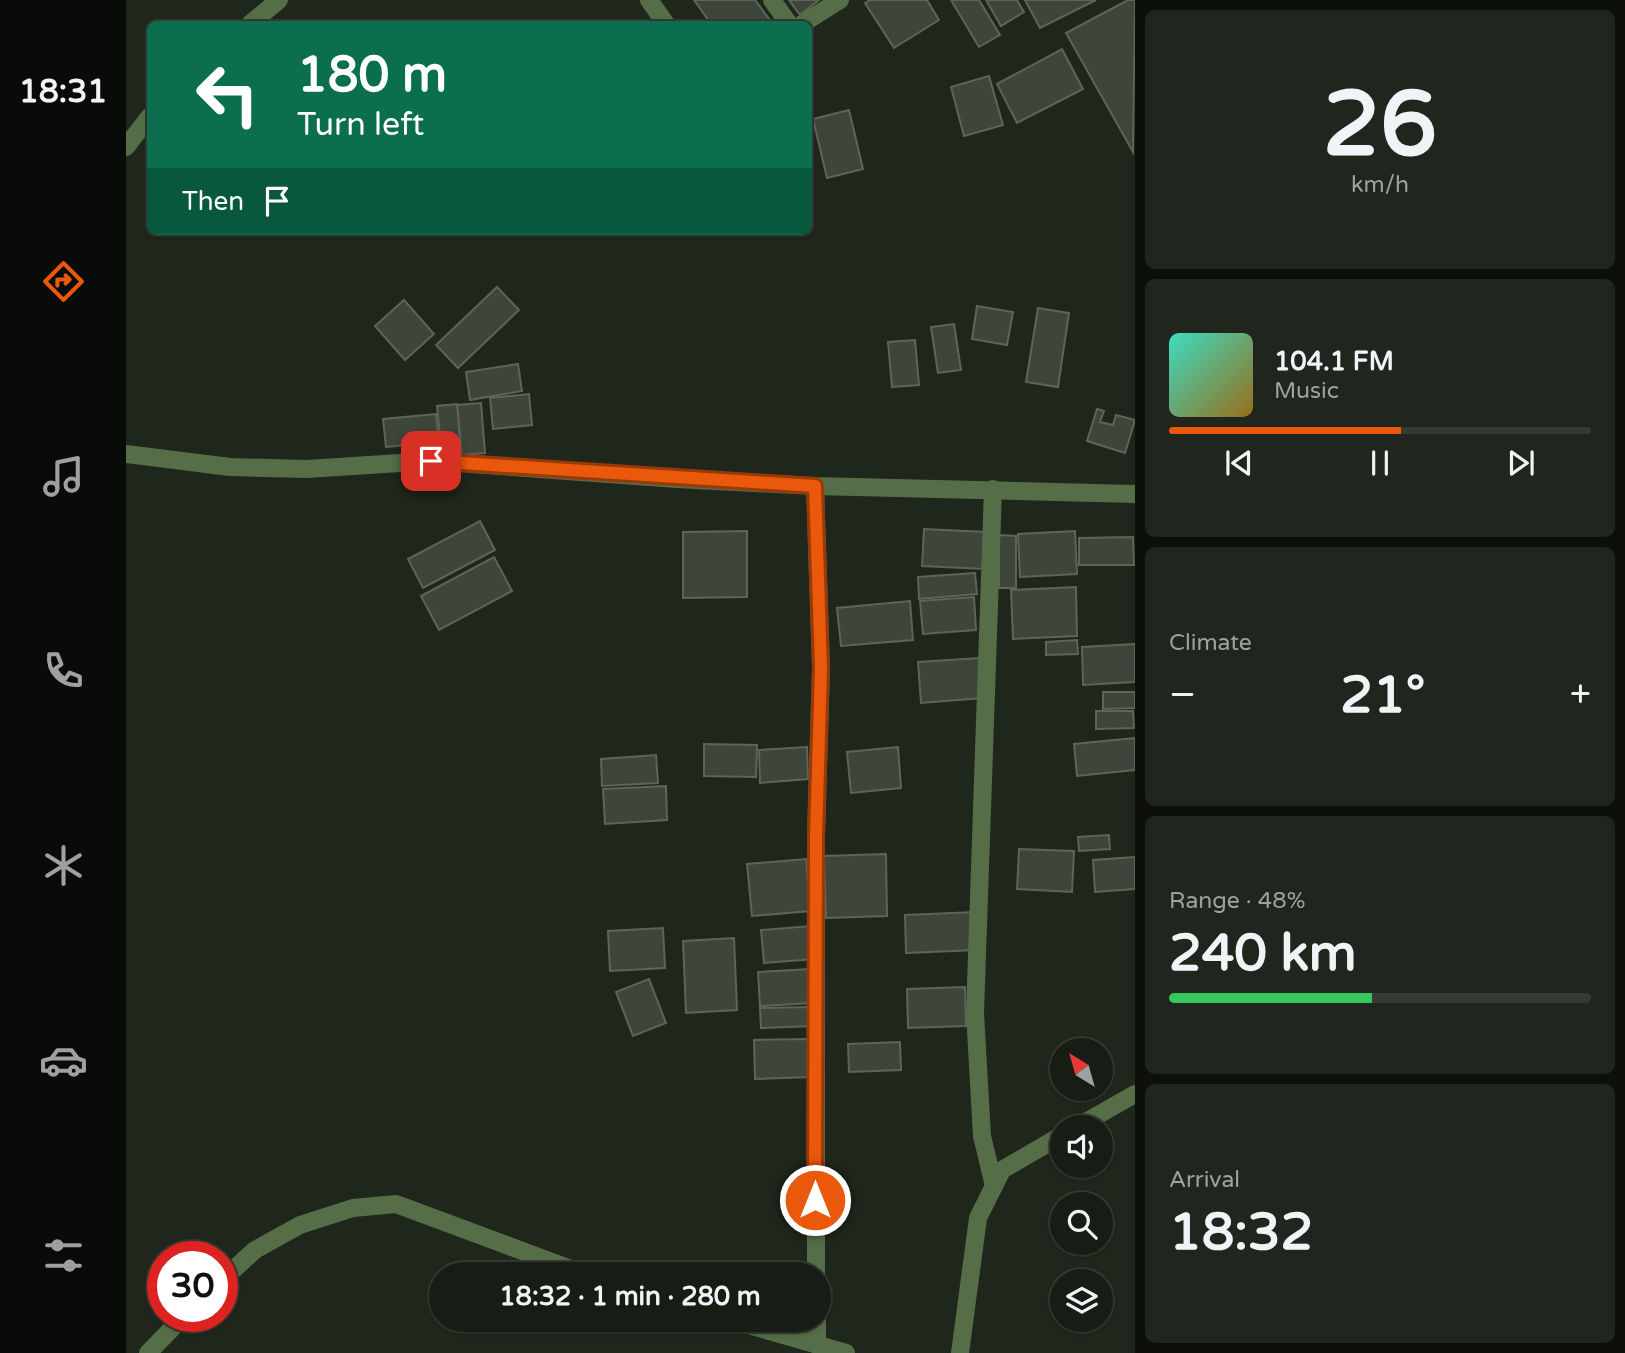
<!DOCTYPE html>
<meta charset="utf-8">
<style>
body{margin:0;font-family:"Varela Round",sans-serif;background:#20251d;color:#f1f3f6;height:100vh;display:flex;flex-direction:column;font-size:26px;white-space:nowrap}
*{box-sizing:border-box;margin:0}
p{font-size:23px;color:#9ea1a0}
.icon{flex:none;width:38px;height:38px;fill:none;stroke:currentColor;stroke-width:2;stroke-linecap:round;stroke-linejoin:round}
.map{position:relative;flex:1;overflow:hidden}
.side{display:flex;flex-direction:column;gap:10px;padding:10px;background:#0d0f0b;width:490px}
.side>*{flex:none}
.top-card{position:absolute;left:21px;top:21px;width:665px;height:214px;border-radius:10px;box-shadow:0 2px 5px #0004,0 0 0 2px #363a34;background:#0b6e4f;color:#fff;overflow:hidden}
.needle{width:46px;rotate:323deg}
.tools{position:absolute;left:924px;top:1038px;display:grid;gap:14px}
.tools a{display:grid;place-items:center;width:63px;height:63px;border-radius:50%;background:#171c14;box-shadow:0 2px 5px #0004,0 0 0 2px #363a34;font-size:35px}
.speed{position:absolute;left:21px;top:1241px;display:flex;gap:14px;font-size:35px;font-weight:700;text-align:center}
.speed>*{display:grid;place-content:center;width:91px;height:91px;border-radius:50%;background:#171c14;box-shadow:0 2px 5px #0004,0 0 0 2px #363a34;line-height:1}
.speed .limit{border:10px solid #d22;background:#fff;color:#111}
.pin{position:absolute;display:grid;place-items:center;width:60px;height:60px;color:#fff;margin:-30px;border-radius:14px;box-shadow:0 4px 10px #0006}
.me{position:absolute;width:77px;margin:-38px;rotate:0deg;stroke-linejoin:round;filter:drop-shadow(0 0 5px #0008)}
.turn{display:flex;align-items:center;gap:24px;height:147px;padding:0 35px;font-size:32px}
.turn .icon{width:91px;height:91px;stroke-width:2.5}
.turn b{display:block;font-size:49px;line-height:60px}
.then{display:flex;align-items:center;height:66px;padding:0 35px;background:#0003;gap:14px;font-size:26px}
.big{font-size:52px;font-weight:700;line-height:1.1}
.side .widget{flex:1;display:flex;flex-direction:column;justify-content:center;gap:10px;min-width:0;padding:0 24px;border-radius:10px;background:#20251d}
.side .dial{align-items:center;gap:0}
.dial b{font-size:91px;line-height:1}
.song{display:flex;align-items:center;gap:21px}
.cover{width:84px;height:84px;border-radius:10px;background:linear-gradient(135deg,hsl(170 70% 55%),hsl(40 70% 35%))}
.played{height:7px;border-radius:4px;background:linear-gradient(90deg,#ea580c 55%,#363a34 55%)}
.keys{display:flex;justify-content:space-around;direction:ltr}
.heat{display:flex;justify-content:space-between;align-items:center;font-size:38px;direction:ltr}
.charge{height:10px;border-radius:5px;background:linear-gradient(90deg,#34c759 48%,#363a34 0)}
.trip{position:absolute;left:303px;top:1262px;width:402px;height:70px;border-radius:35px;background:#171c14;box-shadow:0 2px 5px #0004,0 0 0 2px #363a34;font-weight:700;line-height:70px;text-align:center}
main{display:flex;flex:1;min-height:0}
.menu{display:flex;flex-direction:column;width:126px;justify-content:space-around;align-items:center;background:#090b08;color:#9ea1a0}
.menu .icon{width:49px;height:49px}
.menu .current{color:#ea580c}
.menu b{font-size:32px;color:#f1f3f6}
.map>svg:first-child{display:block}
.building{fill:#3e453a;stroke:#5d6559;stroke-width:2}
.lines{fill:none;stroke-linecap:round;stroke-linejoin:round}
.minor{stroke:#556e47;stroke-width:18}
.route-casing{stroke:#983908;stroke-width:18}
.route{stroke:#ea580c;stroke-width:12}
</style>
<main>
<nav class="menu">
<b>18:31</b>
<svg class="icon current" aria-label="directions" viewBox="0 0 24 24"><path d="M12 3l9 9-9 9-9-9zM9 14v-3h6M13 9l2 2-2 2"/></svg>
<svg class="icon" aria-label="music" viewBox="0 0 24 24"><path d="M9 18V5l10-2v13"/><circle cx="6" cy="18" r="3"/><circle cx="16" cy="16" r="3"/></svg>
<svg class="icon" aria-label="phone" viewBox="0 0 24 24"><path d="M5 4h4l2 5-3 2q2 4 5 5l2-3 5 2v4C11 20 4 13 5 4z"/></svg>
<svg class="icon" aria-label="climate" viewBox="0 0 24 24"><path d="M12 3v18M4 7l16 10M4 17L20 7"/></svg>
<svg class="icon" aria-label="car" viewBox="0 0 24 24"><path d="M5 17H2v-5l4-1 3-4h7l3 4 3 1v5h-3M9 17h6M6 11h13"/><circle cx="7" cy="17" r="2"/><circle cx="17" cy="17" r="2"/></svg>
<svg class="icon" aria-label="filters" viewBox="0 0 24 24"><path d="M4 7h16M4 17h16"/><circle cx="9" cy="7" r="2"/><circle cx="15" cy="17" r="2"/></svg>
</nav>
<div class="map">
<svg width="1009" height="1353" viewBox="0 0 1009 1353">
<rect width="100%" height="100%" fill="#1f261b"/>
<g class="building">
<path d="M568 0H629L647 24H585Z"/>
<path d="M663 0H693L674 15Z"/>
<path d="M744 0H801L813 20 768 48 739 3Z"/>
<path d="M825 0H853L874 35 853 47Z"/>
<path d="M860 0H891L898 12 875 26Z"/>
<path d="M899 0H970L914 28Z"/>
<path d="M1002 0H1009L1007 152 940 33Z"/>
<path d="M936 49 957 89 891 123 871 84Z"/>
<path d="M863 76 877 125 838 136 825 87Z"/>
<path d="M723 110 737 169 701 178 687 119Z"/>
<path d="M371 287 393 310 332 368 310 345Z"/>
<path d="M278 300 308 334 279 360 249 326Z"/>
<path d="M851 306 887 312 881 345 846 339Z"/>
<path d="M912 308 943 313 932 387 900 382Z"/>
<path d="M828 324 835 370 812 373 805 327Z"/>
<path d="M789 340 793 385 766 387 762 342Z"/>
<path d="M392 364 396 391 344 400 340 372Z"/>
<path d="M403 394 406 425 367 429 364 398Z"/>
<path d="M355 403 359 453 336 455 331 405Z"/>
<path d="M331 404 335 452 316 455 311 406Z"/>
<path d="M971 409 978 411 974 422 987 425 990 415 1009 420 999 453 961 441Z"/>
<path d="M310 414 313 442 260 447 257 419Z"/>
<path d="M354 521 369 550 297 588 282 559Z"/>
<path d="M798 529 860 532 859 569 796 566Z"/>
<path d="M621 531V597L557 598V532Z"/>
<path d="M949 531 951 574 894 577 892 534Z"/>
<path d="M873 535 890 536V588H873Z"/>
<path d="M1007 537 1008 565H953V538Z"/>
<path d="M368 557 386 591 313 630 295 596Z"/>
<path d="M849 573 851 594 793 599 792 577Z"/>
<path d="M950 587 951 636 887 639 885 590Z"/>
<path d="M848 597 850 630 797 634 794 601Z"/>
<path d="M784 601 787 640 715 646 711 608Z"/>
<path d="M951 640 952 654 920 655V642Z"/>
<path d="M1009 644V682L957 685 956 647Z"/>
<path d="M853 658 857 698 795 703 792 662Z"/>
<path d="M977 692H1009V708L977 709Z"/>
<path d="M970 711H1007L1008 728 970 729Z"/>
<path d="M1009 738V770L951 776 948 744Z"/>
<path d="M578 744 631 745 630 777 578 776Z"/>
<path d="M681 747 682 779 634 783 633 750Z"/>
<path d="M772 747 775 788 725 793 721 752Z"/>
<path d="M530 755 532 783 476 786 475 759Z"/>
<path d="M540 786 541 820 479 824 477 789Z"/>
<path d="M983 835 984 849 953 851 952 837Z"/>
<path d="M893 849 948 851 946 892 891 889Z"/>
<path d="M760 854 761 916 700 918 698 856Z"/>
<path d="M1009 857V889L969 892 967 860Z"/>
<path d="M680 859 684 911 626 916 621 864Z"/>
<path d="M849 912 851 950 780 953 779 915Z"/>
<path d="M685 926 688 959 638 963 635 930Z"/>
<path d="M537 928 539 968 484 971 482 931Z"/>
<path d="M608 938 611 1010 560 1013 557 941Z"/>
<path d="M683 969 685 1003 634 1006 632 972Z"/>
<path d="M523 979 540 1023 507 1036 490 992Z"/>
<path d="M839 987 840 1026 782 1028 781 989Z"/>
<path d="M686 1007 687 1026 635 1028 634 1008Z"/>
<path d="M685 1039 686 1077 629 1079 628 1040Z"/>
<path d="M774 1042 775 1070 723 1072 722 1044Z"/>
</g>
<g class="lines">
<g class="minor">
<path d="M523 0 540 24"/>
<path d="M646 0 663 24"/>
<path d="M124 24 153 0"/>
<path d="M676 24 714 0"/>
<path d="M0 147 24 116"/>
<path d="M0 454 104 467 181 469 305 461 551 479 689 486 1009 494"/>
<path d="M689 486 695 668 690 836V1274"/>
<path d="M867 489 849 1013 856 1136 868 1186"/>
<path d="M951 1127 1009 1094"/>
<path d="M96 1280 129 1250 174 1225 227 1208 270 1204 458 1274"/>
<path d="M605 1320 720 1353"/>
<path d="M691 1320V1345"/>
<path d="M22 1353 58 1316"/>
<path d="M834 1353 852 1218 876 1170 936 1135"/>
</g>
</g>
<g class="lines">
<defs>
<path id="route" d="M305 461 689 486 695 668 690 836 689 1200"/>
</defs>
<use href="#route" class="route-casing"/>
<use href="#route" class="route"/>
</g>
</svg>
<div class="tools">
<a><svg class="needle" viewBox="-14 -14 28 28"><path d="M0-13l5 13h-10z" fill="#e53935"/><path d="M0 13l5-13h-10z" fill="#9ea1a0"/></svg></a>
<a><svg class="icon" aria-label="sound" viewBox="0 0 24 24"><path d="M4 9h4l5-4v14l-5-4H4zM17 9q2 3 0 6"/></svg></a>
<a><svg class="icon" aria-label="search" viewBox="0 0 24 24"><circle cx="10" cy="10" r="6"/><path d="M15 15l6 6"/></svg></a>
<a><svg class="icon" aria-label="layers" viewBox="0 0 24 24"><path d="M12 4l9 5-9 5-9-5zM3 14l9 5 9-5"/></svg></a>
</div>
<div class="speed"><div class="limit">30</div></div>
<div class="pin" style="left:305px;top:461px;background:#d93025"><svg class="icon" aria-label="arrive" viewBox="0 0 24 24"><path d="M6 21V4h12l-3 4 3 4H6"/></svg></div>
<svg class="me" style="left:689px;top:1200px" viewBox="-20 -20 40 40"><circle r="17" fill="#ea580c" stroke="#fff" stroke-width="3"/><path d="M0-11L8 9 0 5-8 9z" fill="#fff"/></svg>
<div class="trip">18:32 · 1 min · 280 m</div>
<div class="top-card">
<div class="turn"><svg class="icon" aria-label="left" viewBox="0 0 24 24"><path d="M17 20v-9H6M10 6l-5 5 5 5"/></svg><div><b>180 m</b>Turn left</div></div>
<div class="then">Then<svg class="icon" aria-label="arrive" viewBox="0 0 24 24"><path d="M6 21V4h12l-3 4 3 4H6"/></svg></div>
</div>
</div>
<section class="side">
<div class="widget dial"><b>26</b><p>km/h</p></div>
<div class="widget">
<div class="song"><i class="cover"></i><div><b>104.1 FM</b><p>Music</p></div></div>
<div class="played"></div>
<div class="keys"><svg class="icon" aria-label="previous" viewBox="0 0 24 24"><path d="M18 5L8 12l10 7zM5 5v14"/></svg><svg class="icon" aria-label="pause" viewBox="0 0 24 24"><path d="M8 5v14M16 5v14"/></svg><svg class="icon" aria-label="next" viewBox="0 0 24 24"><path d="M6 5l10 7-10 7zM19 5v14"/></svg></div>
</div>
<div class="widget"><p>Climate</p>
<div class="heat"><a>−</a><b class="big">21°</b><a>+</a></div>
</div>
<div class="widget"><p>Range · 48%</p><b class="big">240 km</b><div class="charge"></div></div>
<div class="widget"><p>Arrival</p><b class="big">18:32</b></div>
</section>
</main>
